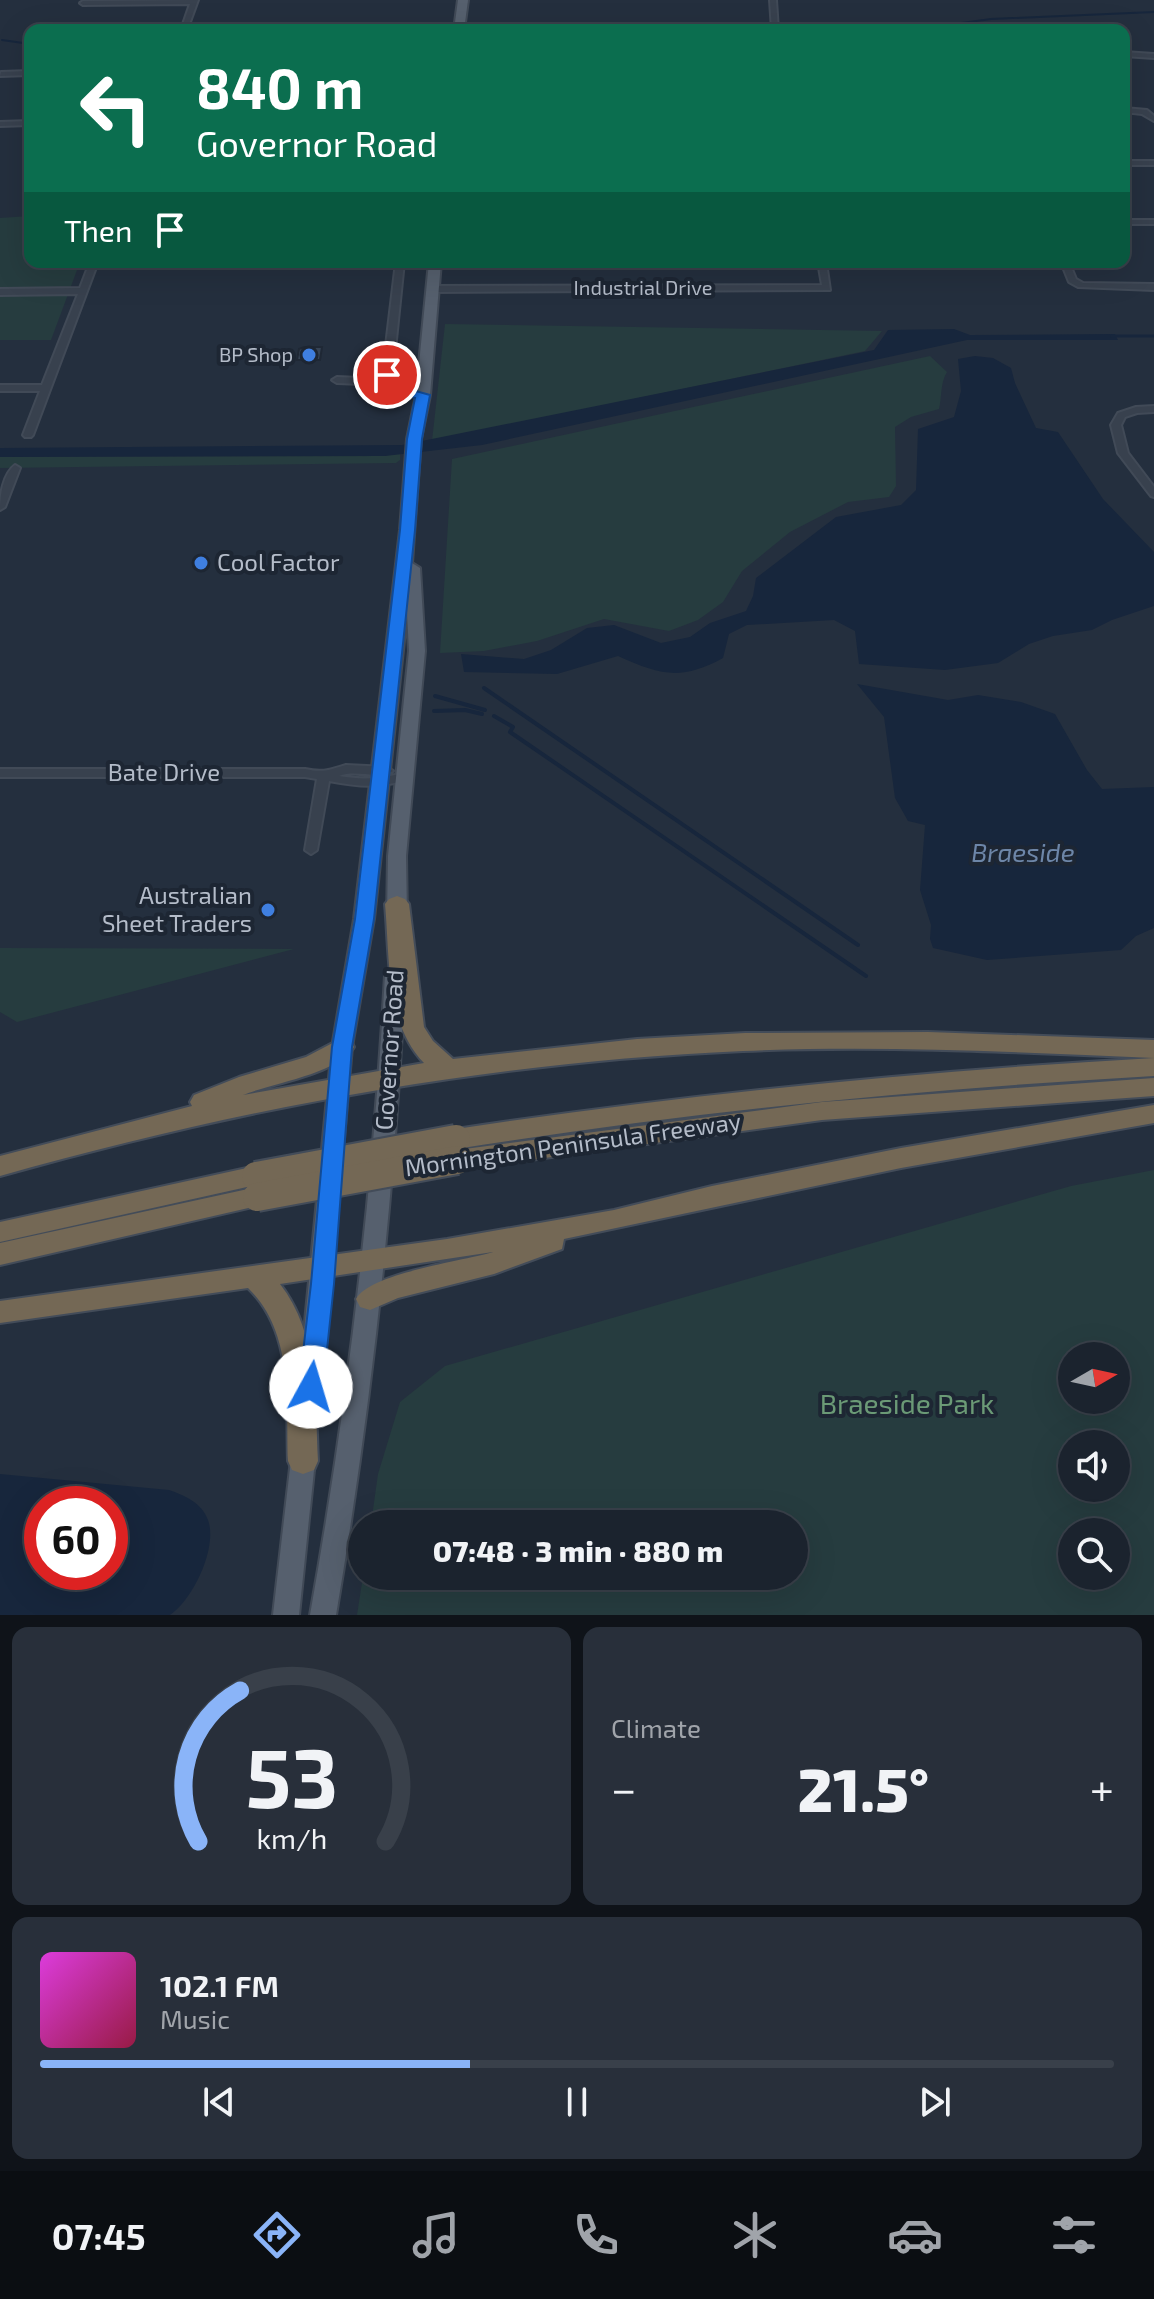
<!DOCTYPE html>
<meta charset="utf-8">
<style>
body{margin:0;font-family:"Exo 2",sans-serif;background:#282f3a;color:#f1f3f6;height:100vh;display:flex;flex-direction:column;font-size:30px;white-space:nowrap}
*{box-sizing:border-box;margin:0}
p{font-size:26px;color:#a0a4aa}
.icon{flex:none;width:44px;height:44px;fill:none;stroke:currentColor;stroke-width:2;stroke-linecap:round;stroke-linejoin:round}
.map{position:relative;height:1615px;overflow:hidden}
.details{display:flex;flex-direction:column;gap:12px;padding:12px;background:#0f1319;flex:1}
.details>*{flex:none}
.top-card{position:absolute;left:24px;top:24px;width:1106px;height:244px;border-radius:16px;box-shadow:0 8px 32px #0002,0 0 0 2px #39404a;background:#0b6e4f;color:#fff;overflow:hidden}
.needle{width:52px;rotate:81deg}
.buttons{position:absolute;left:1058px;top:1342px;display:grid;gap:16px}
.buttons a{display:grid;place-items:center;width:72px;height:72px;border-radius:50%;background:#1b232e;box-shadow:0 8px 32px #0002,0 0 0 2px #39404a;font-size:40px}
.speed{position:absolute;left:24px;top:1486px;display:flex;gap:16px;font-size:40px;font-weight:700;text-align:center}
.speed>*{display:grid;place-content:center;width:104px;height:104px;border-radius:50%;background:#1b232e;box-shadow:0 8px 32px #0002,0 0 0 2px #39404a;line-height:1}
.speed .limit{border:12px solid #d22;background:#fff;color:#111}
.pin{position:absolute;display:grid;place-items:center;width:68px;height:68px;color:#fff;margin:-34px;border:4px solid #fff;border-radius:50%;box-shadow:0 2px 8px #0007}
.me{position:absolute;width:88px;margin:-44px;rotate:6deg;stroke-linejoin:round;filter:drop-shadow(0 0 6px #0008)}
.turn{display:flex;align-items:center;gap:28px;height:168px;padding:0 40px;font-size:36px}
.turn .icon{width:104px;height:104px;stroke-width:2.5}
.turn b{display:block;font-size:56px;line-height:68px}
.then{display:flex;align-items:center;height:76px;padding:0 40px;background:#0003;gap:16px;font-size:30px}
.big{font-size:60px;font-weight:800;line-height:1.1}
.details .widget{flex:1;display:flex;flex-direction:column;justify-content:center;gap:12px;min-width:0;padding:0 28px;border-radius:16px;background:#282f3a}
.details .dial{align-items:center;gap:0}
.dial svg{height:208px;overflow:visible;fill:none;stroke:#39404a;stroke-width:7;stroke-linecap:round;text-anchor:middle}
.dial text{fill:#f1f3f6;stroke:none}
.song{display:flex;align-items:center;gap:24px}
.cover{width:96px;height:96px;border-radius:12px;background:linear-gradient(135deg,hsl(300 70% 55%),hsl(340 70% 35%))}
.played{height:8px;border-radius:4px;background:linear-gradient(90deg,#8ab4f8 40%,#39404a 40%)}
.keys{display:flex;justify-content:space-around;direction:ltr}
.heat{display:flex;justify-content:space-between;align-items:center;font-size:44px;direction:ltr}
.details .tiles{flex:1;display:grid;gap:12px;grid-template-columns:1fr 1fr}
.widget:last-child{grid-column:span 2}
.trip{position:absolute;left:348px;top:1510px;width:460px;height:80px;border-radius:40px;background:#1b232e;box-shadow:0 8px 32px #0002,0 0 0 2px #39404a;font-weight:800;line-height:80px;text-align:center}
.dock{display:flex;height:128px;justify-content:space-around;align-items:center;background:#0b0e12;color:#a0a4aa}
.dock .icon{width:56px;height:56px}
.dock .active{color:#8ab4f8}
.dock b{font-size:36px;color:#f1f3f6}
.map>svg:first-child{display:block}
.green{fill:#263c3f;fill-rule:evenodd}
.water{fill:#17263c;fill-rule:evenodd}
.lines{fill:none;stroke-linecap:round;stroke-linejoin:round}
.stream-far2{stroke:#17263c;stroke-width:2}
.stream-far1{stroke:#17263c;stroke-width:3}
.stream{stroke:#17263c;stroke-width:4}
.building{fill:#364354;stroke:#1f2835;stroke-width:2}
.street-casing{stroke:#414a57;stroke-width:4}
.primary-casing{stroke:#414a57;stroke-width:4}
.highway-casing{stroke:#434c59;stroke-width:4}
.street{fill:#38414e;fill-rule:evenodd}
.primary{fill:#56606e;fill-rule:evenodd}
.highway{fill:#746855;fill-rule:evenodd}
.highway-bridge-casing{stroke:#434c59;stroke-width:32;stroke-linecap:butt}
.highway-bridge{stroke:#746855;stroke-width:28}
.route{fill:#1a73e8;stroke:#114b97;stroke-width:2}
.shop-dot{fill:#3f7fe0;stroke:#1d2633;stroke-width:3}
.labels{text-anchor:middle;stroke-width:8;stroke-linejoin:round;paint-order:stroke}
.far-street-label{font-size:20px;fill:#b4bcc9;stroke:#1d2633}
.far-poi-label{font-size:20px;fill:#b4bcc9;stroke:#1d2633;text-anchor:end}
.poi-label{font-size:24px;fill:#b4bcc9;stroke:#1d2633;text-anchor:start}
.street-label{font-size:24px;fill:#b4bcc9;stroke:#1d2633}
.water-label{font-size:26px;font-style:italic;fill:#6d86a8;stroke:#1d2633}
.near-park-label{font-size:28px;fill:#6b9a76;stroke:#1d2633}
</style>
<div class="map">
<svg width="1154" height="1615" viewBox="0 0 1154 1615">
<rect width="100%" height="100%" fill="#242f3e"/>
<g class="green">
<path d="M30 216V262H80L51 340H0V218Z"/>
<path d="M445 324 882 331 865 351 432 441Z"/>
<path d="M930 356 947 372C940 383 942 397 939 409L911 417 895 427 896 486 889 497 848 502 790 532 742 571 723 602 698 620 669 631 604 619 537 641 484 651 440 653 452 459Z"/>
<path d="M400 452V460L396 463 0 468V457L385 456Z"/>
<path d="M0 948 294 949 17 1022 0 1012Z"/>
<path d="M1154 1170V1615H357L363 1576H794V1524H371L378 1474 400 1402 445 1366 1071 1186ZM1116 1356V1400H1072V1356ZM1116 1444V1488H1072V1444ZM1116 1532V1576H1072V1532Z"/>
</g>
<g class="water">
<path d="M954 329 970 335 1115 334 1118 340H967L482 445 385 456 0 457V448L402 445 874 350 888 330Z"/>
<path d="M975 356 993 358 1011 368 1015 383 1036 428 1058 432 1103 499 1154 552V606L1112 620 1092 630 1053 636 1029 644 998 663 945 670 859 664 855 631 834 620 747 625 729 634 723 658C681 681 660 675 618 656L557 674 464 672 461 654 524 659 551 650 587 628 614 625 661 643 690 637 710 623 746 611 753 596 756 578 836 517 901 505 916 490 918 429 954 417 961 391 958 359Z"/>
<path d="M857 684 948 700 978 695 1021 702 1055 714 1087 770 1102 789 1154 787V928L1136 936 1121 950 987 960 933 948 930 939 931 925 920 890 925 825 908 821 895 798 884 717Z"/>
<path d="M0 1474 169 1490C184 1495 202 1503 208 1520 218 1547 193 1600 170 1615H0ZM110 1504V1572H42V1504Z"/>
</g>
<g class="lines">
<g class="stream-far2">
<path d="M910 30 991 19 1154 12"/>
<path d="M2 40 30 44"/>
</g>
<path class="stream-far1" d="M1112 336H1154"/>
<g class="stream">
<path d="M484 688 858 945"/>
<path d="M435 696 485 710"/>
<path d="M434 711 465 710 482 714"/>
<path d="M494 716 513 727 510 732 866 976"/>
</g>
</g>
<path class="building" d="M304 347H322L320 360H297L299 349Z"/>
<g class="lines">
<defs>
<g id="street">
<path d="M198 0 187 30H181L190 4 83 5 80 3 83 1Z"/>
<path d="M770 0H776L778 30H772Z"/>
<path d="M1124 52 1154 54V58L1124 56Z"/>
<path d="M30 71V75L0 76 1 72Z"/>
<path d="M1124 108 1147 110 1154 116V121L1142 114 1124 112Z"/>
<path d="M30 121V125L0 126V122Z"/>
<rect x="1124" y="161" width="30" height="4"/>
<rect x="1124" y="220" width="30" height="4"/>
<path d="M90 262H98L33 435 31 437H25L23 435 40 391H0V385H42L78 294 0 295V289L80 288Z"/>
<path d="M396 262H404L392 379 400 388 426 393V397L423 398 394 392 387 385 337 383 332 380 337 377 382 379Z"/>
<path d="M818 262H826L830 290 432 292 428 289 432 286 822 285Z"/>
<path d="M1061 262H1069L1076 279 1083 283 1154 284V290L1078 287 1069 282Z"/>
<path d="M1154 406V412L1137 413 1125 417 1121 425 1128 453 1154 487V497L1151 496 1118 453 1111 425 1118 413 1136 407Z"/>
<path d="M15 465 20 468 5 507 0 510C0 495 3 474 15 465Z"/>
<path d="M346 765 387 767 393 771C378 780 356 769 339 776 362 780 381 779 404 773L410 777 408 780C376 788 361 787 329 781L317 850 311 854 305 850 317 779 305 777H0V769H305C323 773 329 770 346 765Z"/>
</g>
<g id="primary">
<path d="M458 0H468L464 30H454Z"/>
<path d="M429 262H441L430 395 421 439 412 563 420 568 425 651 406 856 407 918 397 924 387 918 388 856 409 651 407 613 374 919 352 1047 322 1393 318 1400 310 1403 302 1400 298 1393 332 1047 354 919 400 530 407 439 416 395Z"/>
<path d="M395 968 402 970 405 975C395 1190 372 1403 336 1615H310C348 1403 373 1190 385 975L388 970Z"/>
<path d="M304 1441 313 1444 316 1451 299 1615H273L292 1451 295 1444Z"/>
</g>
<g id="highway">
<path d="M397 896 405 899 409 904 424 1027 433 1041 453 1059 637 1039 745 1033 928 1032 1154 1040V1058C1017 1052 880 1045 743 1051 490 1062 244 1107 0 1176V1156L192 1106 190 1102 194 1095 239 1077 306 1057 342 1038 351 1041 354 1047C338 1074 272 1083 243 1095L424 1063C385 1023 390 957 385 904L389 899Z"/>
<path d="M1154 1058V1076C920 1089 688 1112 456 1149L447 1146 443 1139 447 1132 456 1129C688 1094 920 1071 1154 1058Z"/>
<path d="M1154 1078V1096L822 1120 457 1170 448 1167 444 1160 448 1153 457 1150 822 1102Z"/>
<path d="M1154 1105V1123L901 1168 564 1239 562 1249 494 1274 398 1298 370 1310 360 1307 356 1299C370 1273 464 1261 493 1252L280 1284C319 1334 315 1400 318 1461L314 1470 303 1474 292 1470 288 1461C286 1403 294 1332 248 1288L0 1323V1301L447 1239 614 1210 712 1186 901 1148Z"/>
<path d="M256 1166 265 1169 269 1176 265 1183 0 1242V1222Z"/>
<path d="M257 1187 266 1190 270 1197 266 1204 0 1265V1243Z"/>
</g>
</defs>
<use href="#street" class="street-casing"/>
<use href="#primary" class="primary-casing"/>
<use href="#highway" class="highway-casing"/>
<use href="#street" class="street"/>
<use href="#primary" class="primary"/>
<use href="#highway" class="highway"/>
<defs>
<g id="highway-bridge">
<path d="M256 1176 456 1139"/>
<path d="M257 1197 457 1160"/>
</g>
</defs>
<use href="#highway-bridge" class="highway-bridge-casing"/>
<use href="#highway-bridge" class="highway-bridge"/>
</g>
<path class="route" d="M387 371 392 372 401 387 430 395 422 439 415 530 374 919 352 1047 334 1284 323 1387 320 1394 311 1397 302 1394 299 1387 311 1284 332 1047 355 919 400 530 407 439 415 398 386 389 381 375Z"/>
<g class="shop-dot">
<circle cx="309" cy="355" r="8"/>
<circle cx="201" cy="563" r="8"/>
<circle cx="268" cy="910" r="8"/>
</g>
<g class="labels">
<g class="far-street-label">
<text x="643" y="295">Industrial Drive</text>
</g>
<g class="far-poi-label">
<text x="293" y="362">BP Shop</text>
</g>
<g class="poi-label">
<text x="217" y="571">Cool Factor</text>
<text x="252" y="904" text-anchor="end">Australian<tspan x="252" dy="28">Sheet Traders</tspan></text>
</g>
<g class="street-label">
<text x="164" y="781">Bate Drive</text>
<text transform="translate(390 1050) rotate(-86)" y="8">Governor Road</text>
<text transform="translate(573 1145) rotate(-8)" y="8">Mornington Peninsula Freeway</text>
</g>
<g class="water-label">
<text x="1023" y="862">Braeside</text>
</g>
<g class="near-park-label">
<text x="907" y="1414">Braeside Park</text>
</g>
</g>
</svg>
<div class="buttons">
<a><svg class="needle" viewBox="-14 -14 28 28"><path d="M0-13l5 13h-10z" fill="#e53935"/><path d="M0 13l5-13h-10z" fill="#a0a4aa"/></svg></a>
<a><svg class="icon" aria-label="sound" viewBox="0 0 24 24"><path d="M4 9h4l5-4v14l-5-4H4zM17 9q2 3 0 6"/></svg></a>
<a><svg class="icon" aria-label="search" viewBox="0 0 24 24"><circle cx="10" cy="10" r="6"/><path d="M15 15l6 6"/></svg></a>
</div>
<div class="speed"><div class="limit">60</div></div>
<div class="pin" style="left:387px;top:375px;background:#d93025"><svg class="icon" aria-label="arrive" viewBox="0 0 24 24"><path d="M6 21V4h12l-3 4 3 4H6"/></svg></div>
<svg class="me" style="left:311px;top:1387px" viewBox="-20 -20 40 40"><circle r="19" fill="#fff"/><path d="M0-13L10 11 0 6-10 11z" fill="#1a73e8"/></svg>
<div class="trip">07:48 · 3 min · 880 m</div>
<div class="top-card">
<div class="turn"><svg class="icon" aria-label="left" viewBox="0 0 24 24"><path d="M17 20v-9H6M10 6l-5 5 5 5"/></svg><div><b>840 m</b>Governor Road</div></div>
<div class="then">Then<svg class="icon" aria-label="arrive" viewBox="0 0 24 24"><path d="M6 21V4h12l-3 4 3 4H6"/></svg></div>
</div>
</div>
<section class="details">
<div class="tiles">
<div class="widget dial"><svg viewBox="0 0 100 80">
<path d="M14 69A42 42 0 1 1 86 69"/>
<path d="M14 69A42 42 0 0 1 30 11" stroke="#8ab4f8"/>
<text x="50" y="56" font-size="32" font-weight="700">53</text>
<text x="50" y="72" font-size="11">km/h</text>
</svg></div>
<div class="widget"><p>Climate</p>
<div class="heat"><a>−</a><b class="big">21.5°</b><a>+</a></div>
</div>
<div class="widget">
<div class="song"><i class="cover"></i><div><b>102.1 FM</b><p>Music</p></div></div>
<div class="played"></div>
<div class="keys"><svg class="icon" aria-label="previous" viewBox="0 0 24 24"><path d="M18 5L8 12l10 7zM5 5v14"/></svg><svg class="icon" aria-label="pause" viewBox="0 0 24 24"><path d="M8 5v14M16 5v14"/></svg><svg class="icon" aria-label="next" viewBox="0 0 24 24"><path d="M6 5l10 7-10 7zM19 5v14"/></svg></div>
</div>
</div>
</section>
<nav class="dock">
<b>07:45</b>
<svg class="icon active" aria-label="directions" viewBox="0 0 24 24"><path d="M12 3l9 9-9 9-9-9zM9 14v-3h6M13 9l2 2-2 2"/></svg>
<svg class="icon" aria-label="music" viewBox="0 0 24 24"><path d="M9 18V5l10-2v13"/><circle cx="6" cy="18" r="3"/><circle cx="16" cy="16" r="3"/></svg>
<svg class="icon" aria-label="phone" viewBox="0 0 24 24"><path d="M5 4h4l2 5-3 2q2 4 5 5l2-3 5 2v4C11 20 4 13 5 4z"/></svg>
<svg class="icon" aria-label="climate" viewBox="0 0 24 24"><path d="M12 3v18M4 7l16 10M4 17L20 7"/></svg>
<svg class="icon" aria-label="car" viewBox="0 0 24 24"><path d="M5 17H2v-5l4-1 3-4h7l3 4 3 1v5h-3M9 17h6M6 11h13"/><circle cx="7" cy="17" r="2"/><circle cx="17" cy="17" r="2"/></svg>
<svg class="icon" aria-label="filters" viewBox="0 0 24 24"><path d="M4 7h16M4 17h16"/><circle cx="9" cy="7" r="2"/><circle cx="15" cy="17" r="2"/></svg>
</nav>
